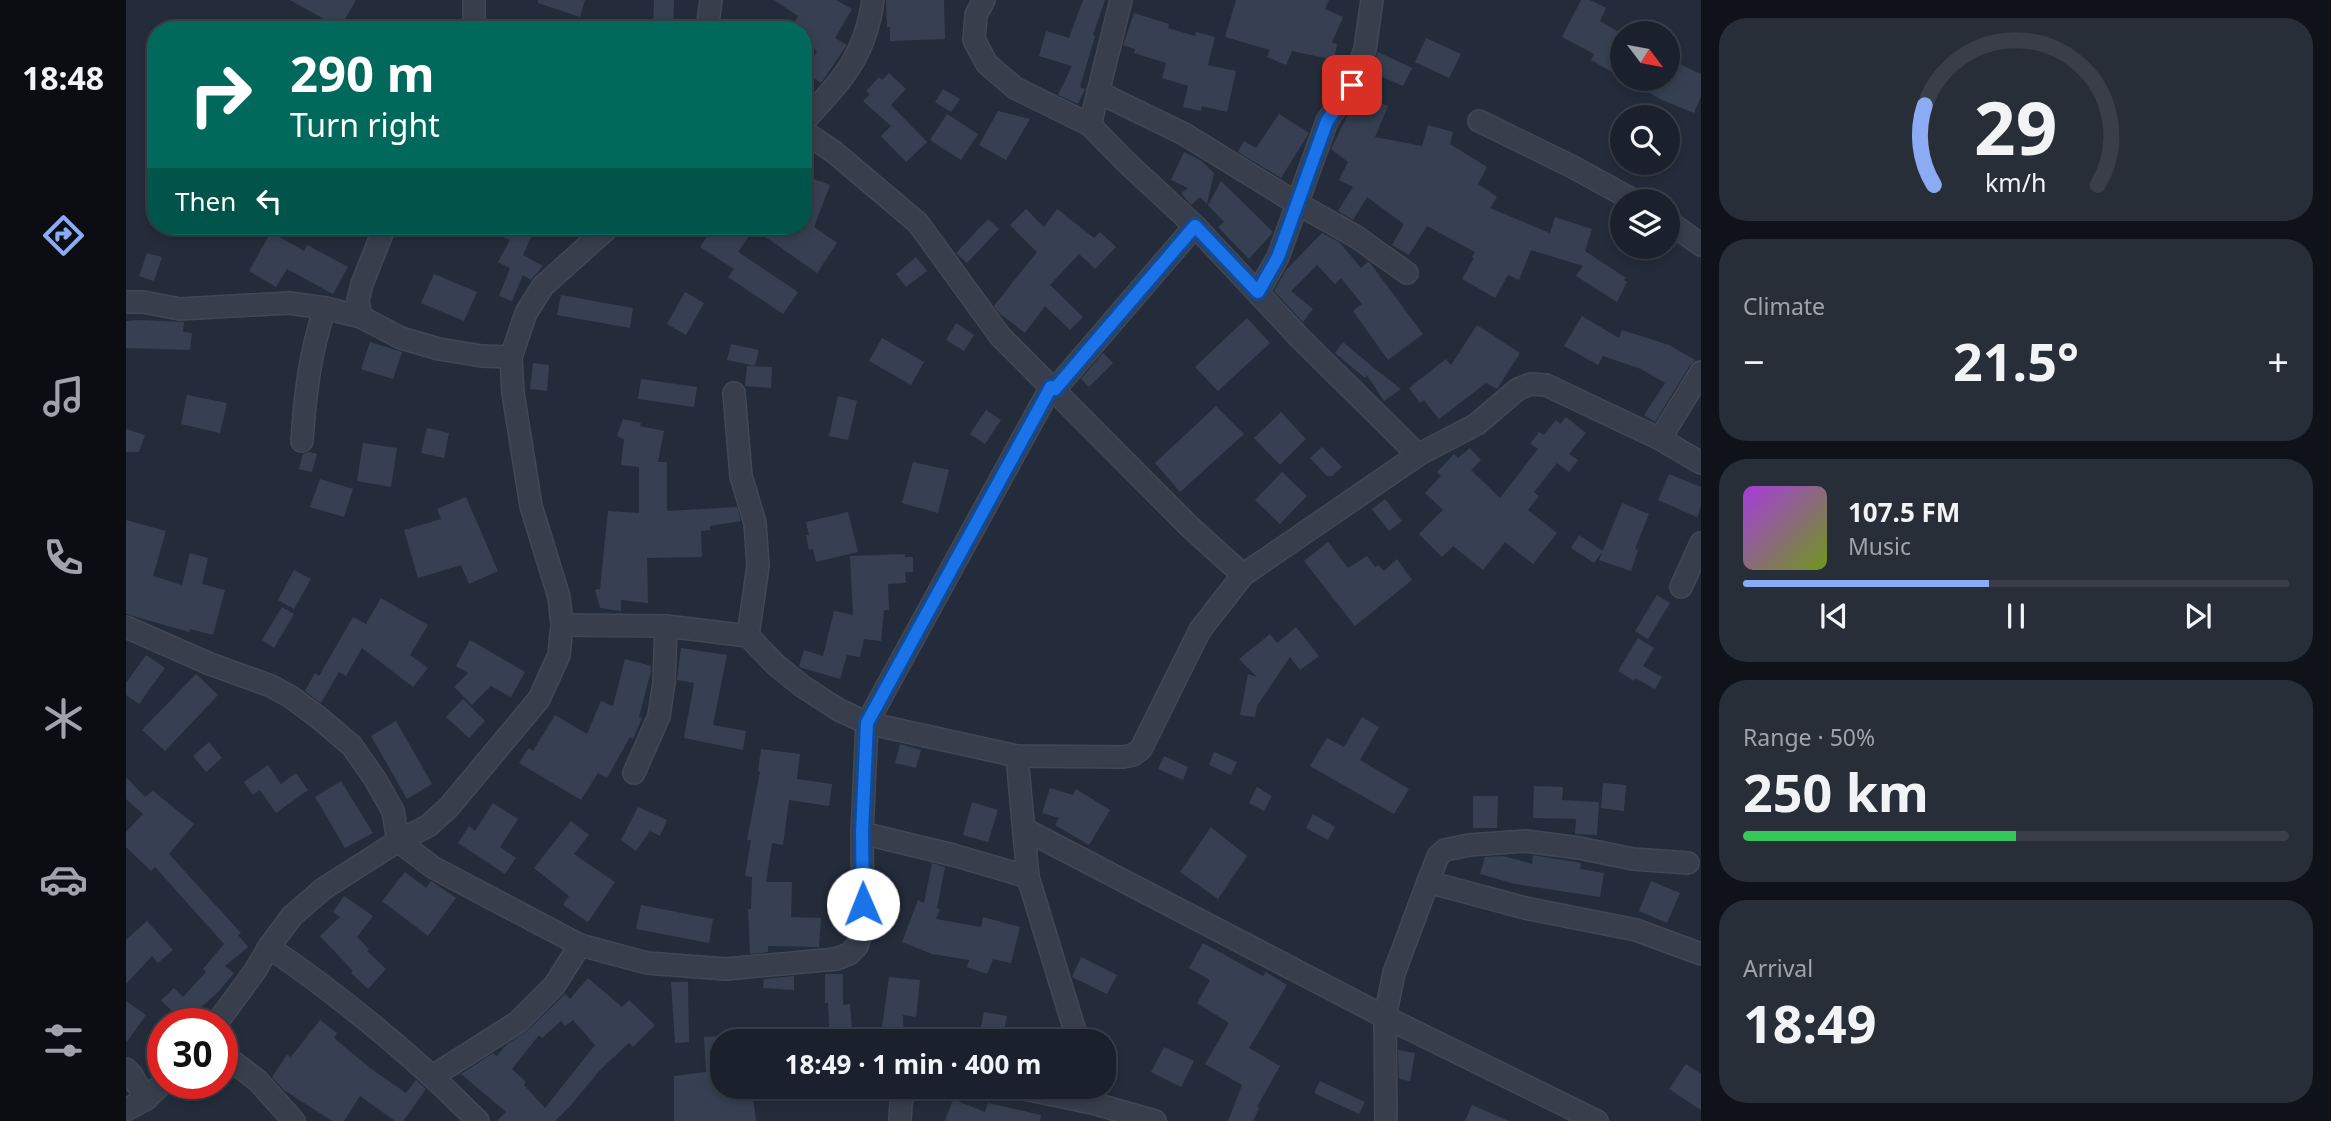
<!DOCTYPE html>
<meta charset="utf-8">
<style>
body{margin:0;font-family:"Noto Sans",sans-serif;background:#282e38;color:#f1f3f6;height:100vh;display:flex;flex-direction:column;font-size:26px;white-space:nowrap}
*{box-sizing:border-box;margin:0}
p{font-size:23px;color:#a0a3a9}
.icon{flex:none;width:38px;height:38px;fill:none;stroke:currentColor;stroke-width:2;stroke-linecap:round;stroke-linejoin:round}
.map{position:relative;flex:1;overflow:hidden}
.details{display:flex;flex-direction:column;gap:18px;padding:18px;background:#0f1218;width:630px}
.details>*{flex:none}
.top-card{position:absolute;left:21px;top:21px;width:665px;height:214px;border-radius:28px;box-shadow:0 4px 10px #0003,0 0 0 2px #393e48;background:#00695c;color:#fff;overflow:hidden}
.needle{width:46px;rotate:122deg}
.controls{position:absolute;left:1484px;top:21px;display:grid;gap:14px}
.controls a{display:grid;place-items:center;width:70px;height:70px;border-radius:50%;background:#1b212c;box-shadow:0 4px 10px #0003,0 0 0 2px #393e48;font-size:35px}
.speed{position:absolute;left:21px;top:1008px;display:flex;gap:14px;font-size:35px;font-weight:700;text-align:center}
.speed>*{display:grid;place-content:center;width:91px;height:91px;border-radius:50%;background:#1b212c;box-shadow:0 4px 10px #0003,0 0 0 2px #393e48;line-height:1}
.speed .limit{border:10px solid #d22;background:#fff;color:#111}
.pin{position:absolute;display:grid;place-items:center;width:60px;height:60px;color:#fff;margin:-30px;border-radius:14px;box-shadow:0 4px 10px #0006}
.me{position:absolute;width:77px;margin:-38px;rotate:359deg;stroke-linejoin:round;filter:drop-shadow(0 0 5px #0008)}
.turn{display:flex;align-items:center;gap:24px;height:147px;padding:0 28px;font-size:32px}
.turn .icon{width:91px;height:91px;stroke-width:2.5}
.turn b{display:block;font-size:49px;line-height:60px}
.then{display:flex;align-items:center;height:66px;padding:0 28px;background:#0003;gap:14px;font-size:26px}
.big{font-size:52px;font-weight:700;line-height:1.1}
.details .card{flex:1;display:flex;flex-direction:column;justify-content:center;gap:10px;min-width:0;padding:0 24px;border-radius:28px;background:#282e38}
.details .dial{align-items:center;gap:0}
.dial svg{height:182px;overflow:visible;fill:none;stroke:#393e48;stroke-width:7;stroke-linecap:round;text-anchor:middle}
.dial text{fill:#f1f3f6;stroke:none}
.song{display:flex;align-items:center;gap:21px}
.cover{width:84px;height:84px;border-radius:10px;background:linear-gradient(135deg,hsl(280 70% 55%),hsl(80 70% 35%))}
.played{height:7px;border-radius:4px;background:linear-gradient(90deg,#8bacf4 45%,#393e48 45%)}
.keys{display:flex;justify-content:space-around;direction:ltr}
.heat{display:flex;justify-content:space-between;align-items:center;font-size:38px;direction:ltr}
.charge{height:10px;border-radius:5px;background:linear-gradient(90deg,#34c759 50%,#393e48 0)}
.trip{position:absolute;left:584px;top:1029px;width:406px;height:70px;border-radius:28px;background:#1b212c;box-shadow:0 4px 10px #0003,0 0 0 2px #393e48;font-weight:700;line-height:70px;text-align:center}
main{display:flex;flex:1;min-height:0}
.menu{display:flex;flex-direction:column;width:126px;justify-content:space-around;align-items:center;background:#0b0d12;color:#a0a3a9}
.menu .icon{width:49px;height:49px}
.menu .selected{color:#8bacf4}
.menu b{font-size:32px;color:#f1f3f6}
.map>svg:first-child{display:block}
.building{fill:#364052;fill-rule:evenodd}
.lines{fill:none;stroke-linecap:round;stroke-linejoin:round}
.street-casing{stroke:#414855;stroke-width:24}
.street{stroke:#383e4c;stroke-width:21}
.route-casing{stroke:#114b97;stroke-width:18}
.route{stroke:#1a73e8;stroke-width:12}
</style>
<main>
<nav class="menu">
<b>18:48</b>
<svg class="icon selected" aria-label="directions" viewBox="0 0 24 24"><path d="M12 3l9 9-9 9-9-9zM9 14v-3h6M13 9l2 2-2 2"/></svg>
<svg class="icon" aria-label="music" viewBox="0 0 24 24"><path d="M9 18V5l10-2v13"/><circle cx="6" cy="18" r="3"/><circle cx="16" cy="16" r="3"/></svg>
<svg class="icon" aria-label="phone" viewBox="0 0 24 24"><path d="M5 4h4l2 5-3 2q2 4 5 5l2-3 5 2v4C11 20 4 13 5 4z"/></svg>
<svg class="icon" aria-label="climate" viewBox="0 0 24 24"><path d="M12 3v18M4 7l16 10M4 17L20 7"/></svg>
<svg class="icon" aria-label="car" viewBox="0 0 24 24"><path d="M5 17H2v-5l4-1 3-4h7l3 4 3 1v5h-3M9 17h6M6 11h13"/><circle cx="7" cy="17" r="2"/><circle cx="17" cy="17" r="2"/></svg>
<svg class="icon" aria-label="filters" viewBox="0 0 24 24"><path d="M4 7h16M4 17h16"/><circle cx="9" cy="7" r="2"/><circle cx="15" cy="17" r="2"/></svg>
</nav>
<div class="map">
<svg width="1575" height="1121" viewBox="0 0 1575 1121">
<rect width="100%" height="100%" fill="#242c3b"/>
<g class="building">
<path d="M164 0H230L214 28Z"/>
<path d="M412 0H459L454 17 412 3Z"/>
<path d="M528 0H548L547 30H527Z"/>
<path d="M648 0H710L726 9 709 38 721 45 695 83 684 76 687 71 681 67 691 51 677 42V30H664L672 16Z"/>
<path d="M760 0H818L819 39 764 41V27H761Z"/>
<path d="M957 0H979L967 35 969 36 954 87 959 89 952 104 932 95 946 66 913 56 920 31 943 38Z"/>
<path d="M1110 0H1203L1199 9 1217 17 1206 43 1211 44 1208 60 1166 51 1160 65 1141 57 1144 50 1099 37Z"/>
<path d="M1455 0H1464L1480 8 1474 21 1496 34V78L1465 60 1468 54 1436 37Z"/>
<path d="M1008 13 1043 24 1042 28 1069 36 1070 32 1089 37 1082 65 1110 71 1101 112 1076 106 1075 111 1057 107 1062 86 1036 78 1040 63 1008 53 1009 49 997 45Z"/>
<path d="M1300 38 1335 54 1323 78 1289 62Z"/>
<path d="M1252 52 1286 68 1277 86 1245 72Z"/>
<path d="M1542 59 1575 74V96L1568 113 1536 100 1498 79H1542Z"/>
<path d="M763 73 780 89 765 105 801 142 780 162 755 136 765 126 737 101 744 94 740 91 753 77 756 80Z"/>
<path d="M817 89 834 99 825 112 809 102Z"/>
<path d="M1235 96 1262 106 1249 137 1296 146 1302 125 1327 132 1324 144 1361 167 1352 184 1371 197 1364 208 1424 233 1429 217 1466 229 1459 251 1500 278 1498 280 1501 282 1491 302 1450 276 1457 266 1405 250 1393 280 1382 275 1369 298 1336 279 1348 258 1346 257 1349 252 1301 226 1283 255 1266 245 1278 224 1241 197 1227 220 1212 211 1227 187 1213 180 1222 162 1205 149 1221 116Z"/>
<path d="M872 111 904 119 880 160 853 145Z"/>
<path d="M821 114 852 134 835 160 804 140Z"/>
<path d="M1153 114 1183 133 1155 178 1112 152 1118 141 1130 148Z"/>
<path d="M1058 152 1074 160 1088 173 1081 204 1074 197 1065 205 1055 193 1062 188 1045 180Z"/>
<path d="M677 175 704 185 688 227 711 243 691 273 628 229 612 252 672 292 657 314 602 277 608 269 574 247 588 226H677Z"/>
<path d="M1095 181 1147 232 1123 259 1092 227 1098 222 1082 205Z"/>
<path d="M900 209 918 227 931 209 968 238 974 232 990 247 969 269 953 254 924 285 957 317 944 330 919 306 899 333 873 313 868 306 911 252 884 225Z"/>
<path d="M862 219 873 229 841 263 830 253Z"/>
<path d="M350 226H410L397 255 417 266 405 280 397 275 386 301 373 296 384 268 372 262 384 240Z"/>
<path d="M145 232 178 251 181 245 222 267 207 294 161 269 150 287 123 271Z"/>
<path d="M1196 233 1213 242 1235 268 1242 262 1244 263 1297 334 1262 360 1227 311 1236 304 1215 278 1209 284 1191 265 1165 291 1187 309 1177 322 1148 291 1160 270Z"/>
<path d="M21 253 36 257 28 281 13 276Z"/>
<path d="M790 257 801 271 780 287 770 274Z"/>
<path d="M308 274 351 292 338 321 295 303Z"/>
<path d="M559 292 578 303 560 335 541 324Z"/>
<path d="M435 295 507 308 504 328 431 315Z"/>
<path d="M1456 316 1493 338 1496 330 1543 345 1569 360 1564 365 1529 422 1518 415 1539 383 1515 369 1477 356 1472 365 1438 346Z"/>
<path d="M1121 318 1144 343 1092 391 1069 367Z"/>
<path d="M15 320 58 322 57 332 66 333 64 350 0 348V321Z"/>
<path d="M830 323 848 335 838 351 820 340Z"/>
<path d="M1351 325 1394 353 1371 389 1360 383 1313 419 1298 400 1294 403 1283 388 1320 359 1325 365Z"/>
<path d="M756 338 798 362 785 385 743 361Z"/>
<path d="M244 342 276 352 267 379 235 369Z"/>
<path d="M1217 342 1248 368 1275 389 1258 401 1241 375 1239 378 1209 353Z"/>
<path d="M605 344 633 350 629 366 601 360Z"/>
<path d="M977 353 987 363 963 387 955 379Z"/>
<path d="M407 363 423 365 421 391 404 389Z"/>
<path d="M621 366 646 367 645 388 619 386Z"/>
<path d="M515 379 571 387 568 407 512 399Z"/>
<path d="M61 395 101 403 94 433 55 424Z"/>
<path d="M712 396 731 401 722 440 703 436Z"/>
<path d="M1090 406 1118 434 1054 492 1029 463Z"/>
<path d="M860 410 875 420 859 444 844 434Z"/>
<path d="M1155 412 1180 439 1154 465 1128 438Z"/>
<path d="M1440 417 1460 433 1443 454 1452 460 1443 472 1431 463 1408 492 1413 496 1402 510 1431 533 1407 564 1379 542 1357 570 1327 546 1316 557 1293 534 1317 510 1299 493 1315 476 1311 472 1328 454 1332 458 1344 448 1355 460 1345 470 1374 498 1412 449 1404 444 1413 432 1418 435 1430 420 1434 424Z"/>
<path d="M497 419 515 423 514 426 538 431 532 462H541V511L611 507 615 521 584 526V530L575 531 576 557 521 558 522 603 495 600V611L474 608 469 590 474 589 482 511 513 513V467L495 465 498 439 491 436Z"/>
<path d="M301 428 323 433 318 458 295 453Z"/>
<path d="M0 429 19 435 13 452H0Z"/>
<path d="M237 443 271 448 265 487 231 481Z"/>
<path d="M1196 447 1216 467 1206 476H1201L1184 458Z"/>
<path d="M183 452 191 454 186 472 173 469 177 454Z"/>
<path d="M787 462 823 470 812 513 776 503Z"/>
<path d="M1156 472 1181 496 1154 524 1129 500Z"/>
<path d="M1543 474 1575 487V506L1571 517 1532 500Z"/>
<path d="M194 479 227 489 218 517 184 507Z"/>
<path d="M340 497 372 571 343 584 335 565 292 578 278 530 315 519 311 509Z"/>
<path d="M1259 499 1276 521 1263 531 1246 509Z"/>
<path d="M1496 503 1523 514 1509 549 1512 550 1505 571 1473 560Z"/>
<path d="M722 512 732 552 690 562 687 549 683 550 680 535H683L680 522Z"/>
<path d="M0 520 40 531 27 576 56 585 64 553 82 558 76 584 99 590 87 635 64 629 63 632 0 614Z"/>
<path d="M1453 535 1477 551 1468 563 1445 548Z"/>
<path d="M1202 542 1222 568 1241 556 1249 567 1252 565 1258 571 1271 559 1286 580 1229 626 1178 561Z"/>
<path d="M779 554V557H787V572H779L780 583 762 584 763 610H758L755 641 738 639 734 657 721 655 714 679 673 667 678 650 697 656 708 611 727 615 724 556Z"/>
<path d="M168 570 185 579 168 609 152 600Z"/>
<path d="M1531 595 1544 603 1522 639 1509 631Z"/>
<path d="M255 598 302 625 284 655 302 668 287 687 236 648 220 676 213 672 195 703 179 691 189 673 193 676 227 617 240 624Z"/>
<path d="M156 607 168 614 148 648 136 640Z"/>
<path d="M1170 627 1193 656 1174 670 1164 657 1131 706 1129 717 1114 715 1122 674 1131 677 1113 659 1144 634 1151 643Z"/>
<path d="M1512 638 1528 648 1517 666 1536 677 1529 689 1509 678 1508 681 1492 671Z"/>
<path d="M344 640 399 672 385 697 365 686 346 705 328 687 342 673 330 666Z"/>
<path d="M555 648 601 655 587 725 620 731 617 750 558 738 568 683 551 680Z"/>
<path d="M20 655 39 668 13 704 0 695V683Z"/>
<path d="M499 659 525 666V671L513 717 516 718 507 739 504 737 481 778 472 773 455 800 393 763 403 748 407 751 429 715 461 734 475 701 487 706Z"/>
<path d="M70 674 92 695 39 751 16 730Z"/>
<path d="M337 699 359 721 343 738 320 717Z"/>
<path d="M1236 717 1253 727 1234 760 1283 789 1268 814 1184 766 1201 738 1218 747Z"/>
<path d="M270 721 306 784 281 799 245 736Z"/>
<path d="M83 742 96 758 80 772 67 756Z"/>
<path d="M774 744 795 750 790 768 769 763Z"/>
<path d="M635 749 674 754 671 779 706 784 703 806 663 800 657 845 646 843 640 882H666L665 917 695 918 693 947 642 946V952L624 954 622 909H625L626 877 619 876 625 840H621L634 772 632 771Z"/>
<path d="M1088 752 1111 762 1105 775 1083 765Z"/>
<path d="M1038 756 1062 767 1057 780 1032 769Z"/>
<path d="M142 765 155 784 170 773 182 790 150 813 134 790 127 795 118 782Z"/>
<path d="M0 777 19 797 27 791 68 824 43 854 115 933 112 935 122 947 99 966 108 973 94 990 58 1023 35 1000 48 988 57 997 80 972 77 969 98 944 29 867 25 871 0 847V832L17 814 0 799Z"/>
<path d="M215 781 247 833 219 848 189 797Z"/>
<path d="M1477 783 1500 785 1498 811 1475 808Z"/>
<path d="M1408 786 1437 787 1436 800 1473 802 1471 835 1449 834 1450 819 1407 818Z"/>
<path d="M1131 787 1146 796 1138 811 1123 803Z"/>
<path d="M924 788 947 795 950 789 984 810 963 845 929 825 933 818 916 813Z"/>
<path d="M1347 796H1372L1371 828H1347Z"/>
<path d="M846 802 872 810 862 842 837 835Z"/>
<path d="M367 803 392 819 374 847 390 858 379 874 332 843 343 826 349 831Z"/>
<path d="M512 807 541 820 534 836 524 831 510 851 495 840Z"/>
<path d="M1187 814 1209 827 1202 840 1180 828Z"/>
<path d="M445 821 463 835 448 854 489 882 462 922 437 905 443 896 408 868Z"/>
<path d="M1085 827 1121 856 1092 899 1054 872Z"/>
<path d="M1407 855 1455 863 1454 869 1478 873 1474 897 1389 884 1354 874 1359 857 1377 856 1406 864Z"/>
<path d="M806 863 819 867 811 908 814 909 810 919 855 927 857 917 894 927 885 963 867 959 861 974 841 967 843 960 806 954 776 942 792 900 798 903Z"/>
<path d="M279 872 300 888 305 881 330 898 302 936 256 901Z"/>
<path d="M1525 881 1554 893 1541 923 1513 911Z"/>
<path d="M218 896 247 916 231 937 243 949 241 951 260 969 242 989 225 973 227 971 194 936 214 917 207 912Z"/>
<path d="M515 905 587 919 583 943 510 929Z"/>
<path d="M21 921 47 950 32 963 26 956 0 984V940Z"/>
<path d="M1077 943 1137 976 1140 972 1161 985 1123 1048 1154 1066 1131 1107 1133 1108 1127 1121H1102L1116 1085 1079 1064 1103 1023 1071 1003 1084 980 1063 968Z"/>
<path d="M955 957 991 975 981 994 946 977Z"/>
<path d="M699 974H717V1005L724 1004 727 1041H704L702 1003H699Z"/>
<path d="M668 976V990L637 988 638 979Z"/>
<path d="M763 977 794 980 790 1017 777 1015 778 1041H757L756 1027Z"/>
<path d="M462 978 496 1007 503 1000 529 1025 507 1047 503 1043 474 1070 445 1105 430 1120 431 1121H371L380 1112 335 1074 367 1053 371 1056 380 1045 401 1031 439 994 444 999ZM447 1020 469 1045 419 1108 398 1085 400 1082 386 1069 413 1035 416 1038 435 1021 439 1026Z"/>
<path d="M545 982H562L563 1042 549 1043Z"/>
<path d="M0 1001 20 1015 0 1043Z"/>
<path d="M858 1012 881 1016 876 1041H852Z"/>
<path d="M194 1020 211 1033 208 1038 244 1068 280 1093 290 1080 300 1089 277 1121H269L234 1096 218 1121H206L158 1090 146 1077 161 1055 165 1057Z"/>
<path d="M597 1036V1087H626L630 1121H548V1076L580 1072 578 1037Z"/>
<path d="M1038 1047 1068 1061 1055 1087 1025 1072Z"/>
<path d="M1272 1050 1289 1053 1284 1081 1273 1079Z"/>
<path d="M1560 1064 1575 1074V1110L1543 1089Z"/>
<path d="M1194 1081 1239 1102 1233 1114 1188 1093Z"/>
<path d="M827 1099 859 1112 862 1103 915 1115 914 1121H819Z"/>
<path d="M1346 1105 1383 1121H1339Z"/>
</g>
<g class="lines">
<defs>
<g id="street">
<path d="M858 0 850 15 848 40 861 64 889 88 964 125 998 160 1069 226 1173 337 1292 455"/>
<path d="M348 30V0"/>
<path d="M581 30 585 0"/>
<path d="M972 92 1058 134 1172 204 1229 236 1281 273"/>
<path d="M1353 121 1445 166 1509 201"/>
<path d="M677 122C715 81 739 58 747 0"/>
<path d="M964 125 995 0"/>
<path d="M677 131 708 152 792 223 874 336 1064 527 1117 575"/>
<path d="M1542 221 1575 245"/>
<path d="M1132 292 1152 257 1201 121 1226 85 1239 49 1246 0"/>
<path d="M0 302H17L54 309 163 303 199 308 235 317 275 338 313 349 356 356 385 357"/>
<path d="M235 317 232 300 236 284 259 226"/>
<path d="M929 389 1069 226"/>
<path d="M608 393 615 476 629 523 632 566 622 636"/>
<path d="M1534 439 1575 372"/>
<path d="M176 441C179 395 184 352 199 308"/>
<path d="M1555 587 1575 543"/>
<path d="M436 625 540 626 622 636 650 665 676 686 713 710 741 723 891 756 997 757 1007 755 1015 749 1074 630 1117 575 1292 455 1351 424 1392 389 1405 384 1420 385 1534 439 1575 463"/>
<path d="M0 627 84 664 145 686 165 697 192 717 226 746 249 779 267 811 272 841 308 868 454 945 521 963 600 969 710 959 723 954 731 946 737 928 736 833 741 723 925 387"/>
<path d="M891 756 902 877 952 1041"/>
<path d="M508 773 533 716 538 682 540 626"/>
<path d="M898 829 1259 1017 1471 1121"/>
<path d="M736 833 827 855 902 877"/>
<path d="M1302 882 1399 908 1510 930 1575 954"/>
<path d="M143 947C218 999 288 1056 352 1121"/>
<path d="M90 1024 129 971 143 947 166 916 197 889 272 841 302 826 323 807 413 699 433 655 436 625 433 597 405 506 387 393 385 357 400 313 417 286 484 226"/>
<path d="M96 1053 132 1081 168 1121"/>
<path d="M0 1069 5 1074 20 1099"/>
<path d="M307 1076 392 1022 428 986 454 945"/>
<path d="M889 1087 966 1103 1029 1121"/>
<path d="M0 1110 20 1099 37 1083"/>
<path d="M774 1121 775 1103 780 1087"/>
<path d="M1260 1121 1259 1017 1268 973 1302 882 1312 856 1319 850 1343 845 1400 841 1453 848 1507 859 1562 863"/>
</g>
</defs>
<use href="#street" class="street-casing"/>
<use href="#street" class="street"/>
</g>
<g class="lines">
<defs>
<path id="route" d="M737 904 736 833 741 723 925 387 929 389 1069 226 1132 292 1152 257 1201 121 1226 85"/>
</defs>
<use href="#route" class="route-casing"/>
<use href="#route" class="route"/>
</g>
</svg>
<div class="controls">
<a><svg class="needle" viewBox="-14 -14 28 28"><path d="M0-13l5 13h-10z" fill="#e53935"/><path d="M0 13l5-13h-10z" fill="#a0a3a9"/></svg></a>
<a><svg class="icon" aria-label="search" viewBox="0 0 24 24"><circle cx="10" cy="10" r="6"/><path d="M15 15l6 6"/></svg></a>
<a><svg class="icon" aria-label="layers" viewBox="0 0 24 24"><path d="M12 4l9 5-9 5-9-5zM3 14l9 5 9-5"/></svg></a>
</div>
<div class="speed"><div class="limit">30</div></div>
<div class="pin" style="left:1226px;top:85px;background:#d93025"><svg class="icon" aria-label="arrive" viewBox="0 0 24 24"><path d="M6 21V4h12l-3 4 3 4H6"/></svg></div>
<svg class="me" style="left:737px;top:904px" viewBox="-20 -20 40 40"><circle r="19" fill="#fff"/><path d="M0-13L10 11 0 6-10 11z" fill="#1a73e8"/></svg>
<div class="trip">18:49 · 1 min · 400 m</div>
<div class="top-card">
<div class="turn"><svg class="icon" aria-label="right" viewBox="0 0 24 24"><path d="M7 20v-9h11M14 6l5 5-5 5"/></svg><div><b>290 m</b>Turn right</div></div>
<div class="then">Then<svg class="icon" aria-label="left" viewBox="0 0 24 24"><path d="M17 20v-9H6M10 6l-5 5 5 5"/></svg></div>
</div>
</div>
<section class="details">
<div class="card dial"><svg viewBox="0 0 100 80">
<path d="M14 69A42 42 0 1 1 86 69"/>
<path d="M14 69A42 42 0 0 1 10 34" stroke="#8bacf4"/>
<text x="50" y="56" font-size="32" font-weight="700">29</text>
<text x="50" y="72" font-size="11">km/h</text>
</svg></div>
<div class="card"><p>Climate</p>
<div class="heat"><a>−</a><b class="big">21.5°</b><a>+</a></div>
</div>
<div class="card">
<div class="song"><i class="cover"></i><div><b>107.5 FM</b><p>Music</p></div></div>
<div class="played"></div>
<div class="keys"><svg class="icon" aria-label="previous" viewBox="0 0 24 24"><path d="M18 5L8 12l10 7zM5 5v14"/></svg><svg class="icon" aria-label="pause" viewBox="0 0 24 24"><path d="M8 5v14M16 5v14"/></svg><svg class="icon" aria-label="next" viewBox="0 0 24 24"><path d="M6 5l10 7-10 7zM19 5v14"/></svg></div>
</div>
<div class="card"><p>Range · 50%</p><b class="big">250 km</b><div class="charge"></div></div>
<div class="card"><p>Arrival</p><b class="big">18:49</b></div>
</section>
</main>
